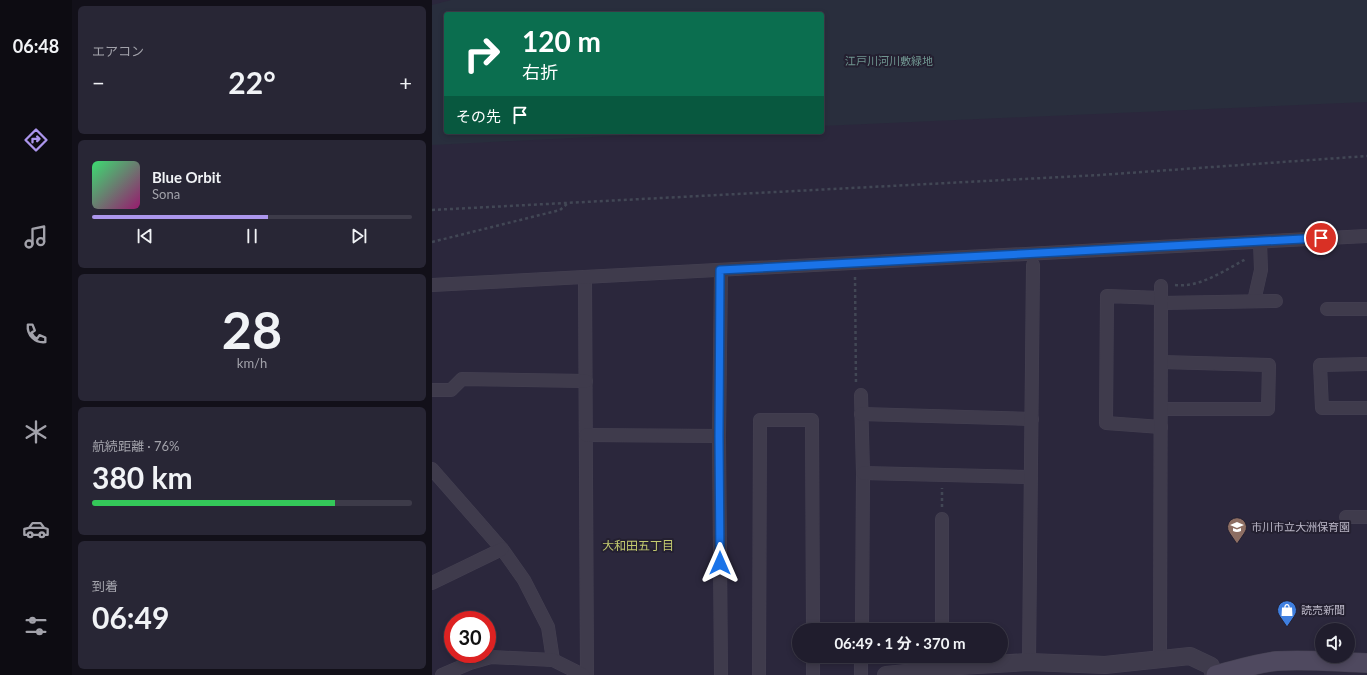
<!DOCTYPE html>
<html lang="ja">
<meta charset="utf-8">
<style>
body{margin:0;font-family:Lato,"Noto Sans JP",sans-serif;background:#282635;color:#f1f3f6;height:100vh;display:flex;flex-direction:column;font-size:15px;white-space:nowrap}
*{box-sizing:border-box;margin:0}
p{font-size:13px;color:#a2a2aa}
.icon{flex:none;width:22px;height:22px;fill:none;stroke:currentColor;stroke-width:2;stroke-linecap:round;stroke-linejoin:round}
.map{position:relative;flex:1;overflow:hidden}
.sheet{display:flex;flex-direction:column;gap:6px;padding:6px;background:#121019;width:360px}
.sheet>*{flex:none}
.top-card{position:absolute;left:12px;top:12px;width:380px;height:122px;border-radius:4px;box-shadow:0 2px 6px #0003,0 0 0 1px #3d3b49;background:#0b6e4f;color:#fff;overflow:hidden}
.tools{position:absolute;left:883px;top:623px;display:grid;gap:8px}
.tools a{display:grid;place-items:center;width:40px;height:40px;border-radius:50%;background:#201d2d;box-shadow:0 2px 6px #0003,0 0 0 1px #3d3b49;font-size:20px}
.speed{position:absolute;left:12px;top:611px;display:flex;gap:8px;font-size:20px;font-weight:700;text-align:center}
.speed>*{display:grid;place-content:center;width:52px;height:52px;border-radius:50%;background:#201d2d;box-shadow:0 2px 6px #0003,0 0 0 1px #3d3b49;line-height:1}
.speed .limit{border:6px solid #d22;background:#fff;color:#111}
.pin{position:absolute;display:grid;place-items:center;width:34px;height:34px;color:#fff;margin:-17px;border:2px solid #fff;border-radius:50%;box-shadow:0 1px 4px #0007}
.me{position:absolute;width:44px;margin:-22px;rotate:0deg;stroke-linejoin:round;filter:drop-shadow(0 0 3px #0008)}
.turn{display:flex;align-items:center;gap:14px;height:84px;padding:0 12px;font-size:18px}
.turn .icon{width:52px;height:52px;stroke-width:2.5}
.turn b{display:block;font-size:28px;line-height:34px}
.then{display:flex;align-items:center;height:38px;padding:0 12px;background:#0003;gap:8px;font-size:15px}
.big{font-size:30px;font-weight:700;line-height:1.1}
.sheet .widget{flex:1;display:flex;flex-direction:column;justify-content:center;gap:6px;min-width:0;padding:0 14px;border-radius:6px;background:#282635}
.sheet .dial{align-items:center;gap:0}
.dial b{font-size:52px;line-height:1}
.song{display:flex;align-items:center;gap:12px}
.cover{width:48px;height:48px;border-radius:6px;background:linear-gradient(135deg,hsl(140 70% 55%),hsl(320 70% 35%))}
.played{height:4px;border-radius:2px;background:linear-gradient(90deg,#ac96ed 55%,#3d3b49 55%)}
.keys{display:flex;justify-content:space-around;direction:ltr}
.heat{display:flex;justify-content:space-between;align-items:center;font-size:22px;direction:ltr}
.charge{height:6px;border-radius:3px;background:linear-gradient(90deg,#34c759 76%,#3d3b49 0)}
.trip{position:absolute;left:360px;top:623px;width:216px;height:40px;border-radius:20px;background:#201d2d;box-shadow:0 2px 6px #0003,0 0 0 1px #3d3b49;font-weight:700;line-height:40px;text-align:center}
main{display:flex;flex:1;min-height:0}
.tabs{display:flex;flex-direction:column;width:72px;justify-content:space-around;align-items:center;background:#0d0c12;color:#a2a2aa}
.tabs .icon{width:28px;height:28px}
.tabs .current{color:#ac96ed}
.tabs b{font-size:18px;color:#f1f3f6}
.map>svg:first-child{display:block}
.green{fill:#292e3d}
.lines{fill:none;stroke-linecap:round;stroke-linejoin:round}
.minor-casing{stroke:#454152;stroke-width:14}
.tertiary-casing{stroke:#454152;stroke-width:18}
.secondary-casing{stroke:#454152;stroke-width:20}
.path{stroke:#424755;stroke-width:2.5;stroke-dasharray:3 3;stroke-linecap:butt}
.minor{stroke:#3f3b4c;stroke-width:13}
.tertiary{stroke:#3f3b4c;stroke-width:17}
.secondary{stroke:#4f495f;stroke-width:19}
.route-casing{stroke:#114b97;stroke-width:10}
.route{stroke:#1a73e8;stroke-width:7}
.labels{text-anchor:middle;stroke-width:4;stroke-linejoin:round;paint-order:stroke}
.park-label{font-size:11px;fill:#709691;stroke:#242031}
.poi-label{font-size:11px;fill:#bbb7c7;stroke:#242031;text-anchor:start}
.neighbourhood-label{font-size:12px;fill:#c3ca6f;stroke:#242031}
</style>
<main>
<nav class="tabs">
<b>06:48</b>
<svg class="icon current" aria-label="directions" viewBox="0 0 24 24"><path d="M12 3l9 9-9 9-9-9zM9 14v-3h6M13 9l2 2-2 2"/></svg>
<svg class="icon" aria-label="music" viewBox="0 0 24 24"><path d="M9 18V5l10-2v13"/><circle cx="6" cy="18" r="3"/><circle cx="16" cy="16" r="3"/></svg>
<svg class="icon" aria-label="phone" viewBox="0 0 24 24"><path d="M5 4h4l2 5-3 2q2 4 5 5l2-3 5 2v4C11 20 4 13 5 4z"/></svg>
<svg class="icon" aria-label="climate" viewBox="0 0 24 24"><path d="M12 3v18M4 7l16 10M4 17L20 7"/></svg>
<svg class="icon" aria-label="car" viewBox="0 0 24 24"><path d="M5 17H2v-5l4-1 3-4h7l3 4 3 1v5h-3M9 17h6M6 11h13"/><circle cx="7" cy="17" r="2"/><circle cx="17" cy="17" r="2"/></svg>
<svg class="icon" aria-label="filters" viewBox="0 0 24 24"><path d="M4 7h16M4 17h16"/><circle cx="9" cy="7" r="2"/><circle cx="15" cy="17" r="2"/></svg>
</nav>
<section class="sheet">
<div class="widget"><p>エアコン</p>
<div class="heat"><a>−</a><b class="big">22°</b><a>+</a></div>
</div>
<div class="widget">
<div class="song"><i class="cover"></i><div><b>Blue Orbit</b><p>Sona</p></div></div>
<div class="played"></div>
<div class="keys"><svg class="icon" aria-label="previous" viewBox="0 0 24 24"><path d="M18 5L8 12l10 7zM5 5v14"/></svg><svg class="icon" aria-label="pause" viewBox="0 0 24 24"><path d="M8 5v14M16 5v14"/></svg><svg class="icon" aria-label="next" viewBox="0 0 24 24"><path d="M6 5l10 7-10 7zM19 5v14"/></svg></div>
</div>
<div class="widget dial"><b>28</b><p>km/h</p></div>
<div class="widget"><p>航続距離 · 76%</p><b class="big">380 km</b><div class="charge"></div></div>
<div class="widget"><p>到着</p><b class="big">06:49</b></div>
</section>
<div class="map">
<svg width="935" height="675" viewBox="0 0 935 675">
<rect width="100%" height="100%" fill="#2b273c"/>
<path class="green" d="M19 0H935V102L390 126V14H14V132H260L0 145V5Z"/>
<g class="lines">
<defs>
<g id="minor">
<path d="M289 271 287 436 289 675"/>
<path d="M153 277 155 675"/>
<path d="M0 285 935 236"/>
<path d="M729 298 675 296 674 423 729 427"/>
<path d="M822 301 829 270 828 242"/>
<path d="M729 303 844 301"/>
<path d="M895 309H935"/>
<path d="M729 362 837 365 836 409H730"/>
<path d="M935 364 888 365 890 408H935"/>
<path d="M0 390H19L30 379 154 381"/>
<path d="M429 395 431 473 430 630"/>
<path d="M429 414 600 419"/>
<path d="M154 435 287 436"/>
<path d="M0 469 70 549 92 580 116 627 121 660"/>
<path d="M431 473 599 477"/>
<path d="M914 517H935"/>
<path d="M510 519V630"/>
<path d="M0 583 70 549"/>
<path d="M381 656V675"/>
<path d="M728 660 729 286"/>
<path d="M597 662 601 265"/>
<path d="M10 675 38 663 59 657 121 660 151 675"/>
<path d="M327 675 328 420H380L381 630"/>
<path d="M429 675V656"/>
</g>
<path id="tertiary" d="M454 675 494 671 511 667 597 662 673 665 758 656 779 666 782 675"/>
<path id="secondary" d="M784 675C804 670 825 663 845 661 875 659 905 662 935 663"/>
</defs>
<use href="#minor" class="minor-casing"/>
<use href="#tertiary" class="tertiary-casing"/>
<use href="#secondary" class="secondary-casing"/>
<g class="path">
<path d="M0 210 668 175 935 156"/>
<path d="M0 242 128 210 136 203"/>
<path d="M423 277 424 384"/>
<path d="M743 285C768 288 793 270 814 259"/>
<path d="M510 507V488"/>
</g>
<use href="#minor" class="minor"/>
<use href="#tertiary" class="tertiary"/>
<use href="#secondary" class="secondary"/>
</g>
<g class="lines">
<defs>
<path id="route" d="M288 563 287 436 288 270 889 238"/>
</defs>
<use href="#route" class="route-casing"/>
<use href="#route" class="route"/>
</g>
<defs>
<symbol id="school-pin" viewBox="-11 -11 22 30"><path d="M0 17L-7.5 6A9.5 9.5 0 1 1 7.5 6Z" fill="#8d6e63" stroke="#242031"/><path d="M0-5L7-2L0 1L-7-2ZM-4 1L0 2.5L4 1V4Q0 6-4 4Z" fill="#fff"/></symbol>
<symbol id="shop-pin" viewBox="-11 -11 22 30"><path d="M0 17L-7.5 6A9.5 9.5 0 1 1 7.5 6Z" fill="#3f7fe0" stroke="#242031"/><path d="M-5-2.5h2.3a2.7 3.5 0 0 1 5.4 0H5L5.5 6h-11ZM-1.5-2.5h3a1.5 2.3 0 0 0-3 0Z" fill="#fff"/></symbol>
</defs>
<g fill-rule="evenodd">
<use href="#school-pin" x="794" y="516" width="22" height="30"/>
<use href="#shop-pin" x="844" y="599" width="22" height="30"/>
</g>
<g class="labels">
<g class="park-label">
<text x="457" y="65">江戸川河川敷緑地</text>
</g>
<g class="poi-label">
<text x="819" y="531">市川市立大洲保育園</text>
<text x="869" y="614">読売新聞</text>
</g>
<g class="neighbourhood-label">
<text x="206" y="550">大和田五丁目</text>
</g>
</g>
</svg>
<div class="tools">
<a><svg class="icon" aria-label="sound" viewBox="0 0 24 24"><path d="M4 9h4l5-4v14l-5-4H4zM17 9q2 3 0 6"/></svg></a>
</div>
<div class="speed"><div class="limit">30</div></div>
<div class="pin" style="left:889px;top:238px;background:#d93025"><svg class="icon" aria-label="arrive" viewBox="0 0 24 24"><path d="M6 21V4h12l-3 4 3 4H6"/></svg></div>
<svg class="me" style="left:288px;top:563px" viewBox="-20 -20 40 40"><path d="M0-17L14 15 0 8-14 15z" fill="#1a73e8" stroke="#fff" stroke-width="4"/></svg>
<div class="trip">06:49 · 1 分 · 370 m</div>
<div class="top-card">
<div class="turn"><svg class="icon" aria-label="right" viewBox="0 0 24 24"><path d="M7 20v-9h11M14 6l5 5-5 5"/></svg><div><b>120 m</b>右折</div></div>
<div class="then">その先<svg class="icon" aria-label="arrive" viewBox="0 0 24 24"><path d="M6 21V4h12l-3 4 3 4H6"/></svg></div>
</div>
</div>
</main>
